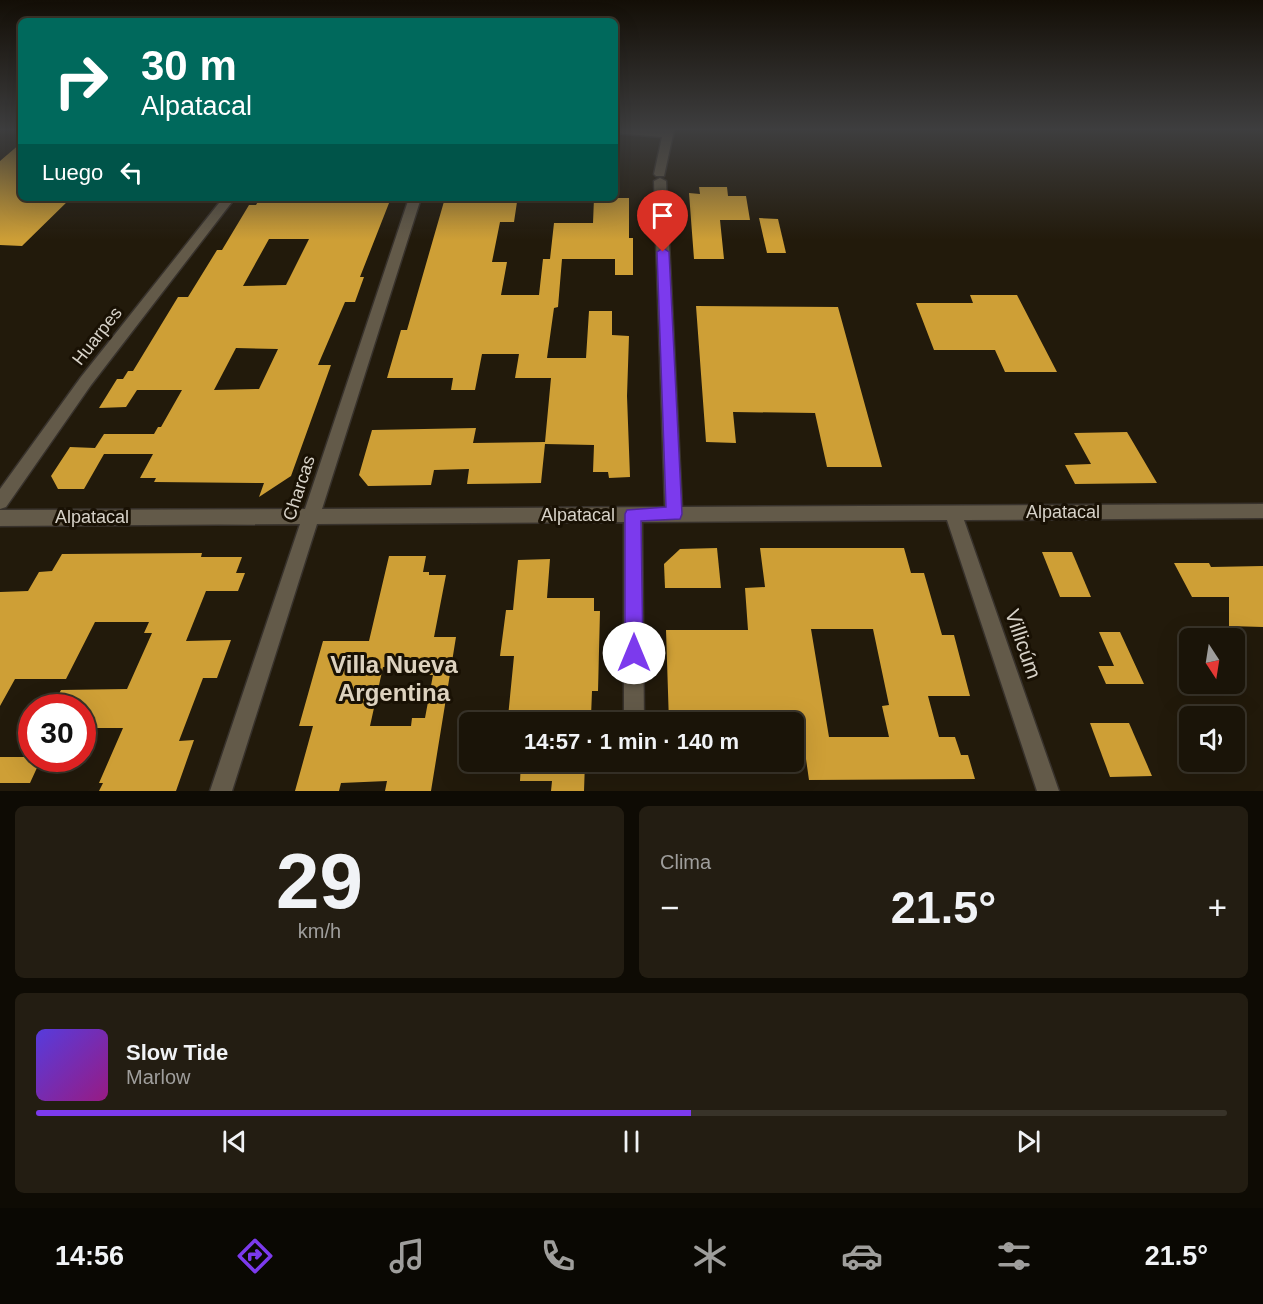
<!DOCTYPE html>
<html lang="es">
<meta charset="utf-8">
<style>
body{margin:0;font-family:Helvetica,sans-serif;background:#231d12;color:#f1f3f6;height:100vh;display:flex;flex-direction:column;font-size:22px;white-space:nowrap}
*{box-sizing:border-box;margin:0}
p{font-size:20px;color:#9f9e9c}
.icon{flex:none;width:33px;height:33px;fill:none;stroke:currentColor;stroke-width:2;stroke-linecap:round;stroke-linejoin:round}
.map{position:relative;height:791px;overflow:hidden}
.drawer{display:flex;flex-direction:column;gap:15px;padding:15px;background:#0e0b04;flex:1}
.drawer>*{flex:none}
.guide{position:absolute;left:18px;top:18px;width:600px;height:183px;border-radius:9px;box-shadow:0 6px 24px #0002,0 0 0 2px #383329;background:#00695c;color:#fff;overflow:hidden}
.needle{width:39px;rotate:168deg}
.fabs{position:absolute;left:1179px;top:628px;display:grid;gap:12px}
.fabs a{display:grid;place-items:center;width:66px;height:66px;border-radius:9px;background:#1a1408;box-shadow:0 6px 24px #0002,0 0 0 2px #383329;font-size:30px}
.speed{position:absolute;left:18px;top:694px;display:flex;gap:12px;font-size:30px;font-weight:700;text-align:center}
.speed>*{display:grid;place-content:center;width:78px;height:78px;border-radius:50%;background:#1a1408;box-shadow:0 6px 24px #0002,0 0 0 2px #383329;line-height:1}
.speed .limit{border:9px solid #d22;background:#fff;color:#111}
.pin{position:absolute;display:grid;place-items:center;width:51px;height:51px;color:#fff;margin:-62px -26px;border-radius:50% 50% 50% 0;rotate:-45deg;box-shadow:0 0 6px #0007}
.pin .icon{rotate:45deg}
.me{position:absolute;width:66px;margin:-33px;rotate:0deg;stroke-linejoin:round;filter:drop-shadow(0 0 4px #0008)}
.turn{display:flex;align-items:center;gap:21px;height:126px;padding:0 24px;font-size:27px}
.turn .icon{width:78px;height:78px;stroke-width:2.5}
.turn b{display:block;font-size:42px;line-height:51px}
.then{display:flex;align-items:center;height:57px;padding:0 24px;background:#0003;gap:12px;font-size:22px}
.big{font-size:45px;font-weight:800;line-height:1.1}
.drawer .tile{flex:1;display:flex;flex-direction:column;justify-content:center;gap:9px;min-width:0;padding:0 21px;border-radius:9px;background:#231d12}
.drawer .dial{align-items:center;gap:0}
.dial b{font-size:78px;line-height:1}
.song{display:flex;align-items:center;gap:18px}
.cover{width:72px;height:72px;border-radius:9px;background:linear-gradient(135deg,hsl(250 70% 55%),hsl(310 70% 35%))}
.played{height:6px;border-radius:3px;background:linear-gradient(90deg,#7c3aed 55%,#383329 55%)}
.keys{display:flex;justify-content:space-around;direction:ltr}
.heat{display:flex;justify-content:space-between;align-items:center;font-size:33px;direction:ltr}
.drawer .tiles{flex:1;display:grid;gap:15px;grid-template-columns:1fr 1fr}
.tile:last-child{grid-column:span 2}
.trip{position:absolute;left:459px;top:712px;width:345px;height:60px;border-radius:9px;background:#1a1408;box-shadow:0 6px 24px #0002,0 0 0 2px #383329;font-weight:800;line-height:60px;text-align:center}
.tab-bar{display:flex;height:96px;justify-content:space-around;align-items:center;background:#0a0803;color:#9f9e9c}
.tab-bar .icon{width:42px;height:42px}
.tab-bar .on{color:#7c3aed}
.tab-bar b{font-size:27px;color:#f1f3f6}
.map>svg:first-child{display:block}
.building{fill:#ce9f36;fill-rule:evenodd}
.lines{fill:none;stroke-linecap:round;stroke-linejoin:round}
.street-casing{stroke:#38322c;stroke-width:3}
.street{fill:#635a49;fill-rule:evenodd}
.route{fill:#7c3aed;stroke:#51269a;stroke-width:1.5}
.labels{text-anchor:middle;stroke-width:6;stroke-linejoin:round;paint-order:stroke}
.street-label{font-size:18px;fill:#d7d2c8;stroke:#191104}
.near-street-label{font-size:21px;fill:#d7d2c8;stroke:#191104}
.near-neighbourhood-label{font-size:24px;font-weight:bold;fill:#ddd2bf;stroke:#191104}
</style>
<div class="map">
<svg width="1263" height="791" viewBox="0 0 1263 791">
<rect width="100%" height="100%" fill="#221a0b"/>
<g class="building">
<path d="M21 143V198H71L22 246 0 245V161Z"/>
<path d="M699 187H727L728 196H746L750 220H720L724 259H694L689 193 700 194Z"/>
<path d="M260 198H302L300 201 391 198 360 277H364L355 302H345L318 365H331L291 476 259 497 264 483 154 482 156 478H140L153 454H104L84 489H58L51 476 70 447 95 448 104 434H154L158 427H161L182 390H137L126 407 99 408 117 379H123L128 371H133L178 297H188L217 250H222L249 205H256ZM269 239H309L286 285 243 286ZM236 348 278 349 259 389 214 390Z"/>
<path d="M445 198 500 199V202H517L514 222H500L492 262H507L501 295H539L543 259H550L554 223H593L594 198H629V238H633V275H615V259H562L558 307 554 308 547 358H586L589 311H612V335L629 336 627 396 630 477 609 478 608 472H593L594 445 545 444 541 483 467 484 469 469 434 470 431 485 368 486 359 475 372 430 476 428 473 443 545 442 551 378H515L519 354H482L475 390H451L453 378H387L401 330H407Z"/>
<path d="M759 218 778 219 786 253H767Z"/>
<path d="M970 295H1017L1057 372H1005L995 350H934L916 303H973Z"/>
<path d="M696 306 838 307 882 467H827L815 413 733 412 736 443 706 442Z"/>
<path d="M1127 432 1157 483 1075 484 1065 465 1091 464 1074 433Z"/>
<path d="M717 548 721 588H665L664 564 680 549Z"/>
<path d="M760 548H904L911 573H924L942 635H954L970 696H928L939 737H955L961 755H968L975 779 809 780 801 724 669 723 666 630H748L745 588 765 587ZM811 629H873L889 705 882 706 889 737H829Z"/>
<path d="M1042 552H1072L1091 597H1060Z"/>
<path d="M202 553 201 557H242L236 573H245L238 591H206L186 641 231 640 217 678H203L179 741 194 740 176 791H99L103 783H99L123 728H82V708H51L61 690 127 689 152 633H144L149 622H95L66 679H15L0 706V592L28 591 39 572 52 571 62 554Z"/>
<path d="M389 556H426L423 572H429V575H446L434 637H456L431 791H385L387 781 341 783 339 791H295L313 726H299L323 641H369ZM383 667H427L426 675H433L425 718H412L411 726H370Z"/>
<path d="M550 559 547 598H594V611H600L598 691H592L591 717H508L514 656H500L506 610H513L518 560Z"/>
<path d="M1174 563H1209L1211 567 1263 566V627L1229 626V597H1192Z"/>
<path d="M1099 632H1120L1144 684H1106L1098 666H1114Z"/>
<path d="M1090 723H1129L1152 776 1110 777Z"/>
<path d="M0 757H27L26 759H41L30 783H0Z"/>
<path d="M521 762H585L584 791H551L552 781H520Z"/>
</g>
<g class="lines">
<defs>
<g id="street">
<path d="M615 130H674L664 176H656L654 174 662 137 615 133Z"/>
<path d="M660 178 666 181 682 507 1263 504V518L964 520 1059 791H1037L947 520 642 522 644 723H624V522L317 524 232 791H210L300 524 0 526V510L305 509 409 198H421L322 509 665 507 654 181Z"/>
<path d="M223 198H235L91 385 6 507 0 509V489L81 377Z"/>
</g>
</defs>
<use href="#street" class="street-casing"/>
<use href="#street" class="street"/>
</g>
<linearGradient id="sky" x2="0" y2="1"><stop stop-color="#130e06"/><stop offset="0.54" stop-color="#3e3e3f"/><stop offset="1" stop-color="#3e3e3f" stop-opacity="0"/></linearGradient>
<rect width="1263" height="240" fill="url(#sky)"/>
<path class="route" d="M663 248 669 252 682 514 680 519 641 521 643 653 640 660 634 662 627 660 625 653V514L627 510 666 507 657 252Z"/>
<g class="labels">
<g class="street-label">
<text transform="translate(97 336) rotate(-52)" y="6">Huarpes</text>
<text transform="translate(299 488) rotate(-72)" y="6">Charcas</text>
<text x="1063" y="518">Alpatacal</text>
<text x="578" y="521">Alpatacal</text>
<text x="92" y="523">Alpatacal</text>
</g>
<g class="near-street-label">
<text transform="translate(1023 644) rotate(71)" y="7">Villicúm</text>
</g>
<g class="near-neighbourhood-label">
<text x="394" y="673">Villa Nueva<tspan x="394" dy="28">Argentina</tspan></text>
</g>
</g>
</svg>
<div class="fabs">
<a><svg class="needle" viewBox="-14 -14 28 28"><path d="M0-13l5 13h-10z" fill="#e53935"/><path d="M0 13l5-13h-10z" fill="#9f9e9c"/></svg></a>
<a><svg class="icon" aria-label="sound" viewBox="0 0 24 24"><path d="M4 9h4l5-4v14l-5-4H4zM17 9q2 3 0 6"/></svg></a>
</div>
<div class="speed"><div class="limit">30</div></div>
<div class="pin" style="left:663px;top:252px;background:#d93025"><svg class="icon" aria-label="arrive" viewBox="0 0 24 24"><path d="M6 21V4h12l-3 4 3 4H6"/></svg></div>
<svg class="me" style="left:634px;top:653px" viewBox="-20 -20 40 40"><circle r="19" fill="#fff"/><path d="M0-13L10 11 0 6-10 11z" fill="#7c3aed"/></svg>
<div class="trip">14:57 · 1 min · 140 m</div>
<div class="guide">
<div class="turn"><svg class="icon" aria-label="right" viewBox="0 0 24 24"><path d="M7 20v-9h11M14 6l5 5-5 5"/></svg><div><b>30 m</b>Alpatacal</div></div>
<div class="then">Luego<svg class="icon" aria-label="left" viewBox="0 0 24 24"><path d="M17 20v-9H6M10 6l-5 5 5 5"/></svg></div>
</div>
</div>
<section class="drawer">
<div class="tiles">
<div class="tile dial"><b>29</b><p>km/h</p></div>
<div class="tile"><p>Clima</p>
<div class="heat"><a>−</a><b class="big">21.5°</b><a>+</a></div>
</div>
<div class="tile">
<div class="song"><i class="cover"></i><div><b>Slow Tide</b><p>Marlow</p></div></div>
<div class="played"></div>
<div class="keys"><svg class="icon" aria-label="previous" viewBox="0 0 24 24"><path d="M18 5L8 12l10 7zM5 5v14"/></svg><svg class="icon" aria-label="pause" viewBox="0 0 24 24"><path d="M8 5v14M16 5v14"/></svg><svg class="icon" aria-label="next" viewBox="0 0 24 24"><path d="M6 5l10 7-10 7zM19 5v14"/></svg></div>
</div>
</div>
</section>
<nav class="tab-bar">
<b>14:56</b>
<svg class="icon on" aria-label="directions" viewBox="0 0 24 24"><path d="M12 3l9 9-9 9-9-9zM9 14v-3h6M13 9l2 2-2 2"/></svg>
<svg class="icon" aria-label="music" viewBox="0 0 24 24"><path d="M9 18V5l10-2v13"/><circle cx="6" cy="18" r="3"/><circle cx="16" cy="16" r="3"/></svg>
<svg class="icon" aria-label="phone" viewBox="0 0 24 24"><path d="M5 4h4l2 5-3 2q2 4 5 5l2-3 5 2v4C11 20 4 13 5 4z"/></svg>
<svg class="icon" aria-label="climate" viewBox="0 0 24 24"><path d="M12 3v18M4 7l16 10M4 17L20 7"/></svg>
<svg class="icon" aria-label="car" viewBox="0 0 24 24"><path d="M5 17H2v-5l4-1 3-4h7l3 4 3 1v5h-3M9 17h6M6 11h13"/><circle cx="7" cy="17" r="2"/><circle cx="17" cy="17" r="2"/></svg>
<svg class="icon" aria-label="filters" viewBox="0 0 24 24"><path d="M4 7h16M4 17h16"/><circle cx="9" cy="7" r="2"/><circle cx="15" cy="17" r="2"/></svg>
<b>21.5°</b>
</nav>
